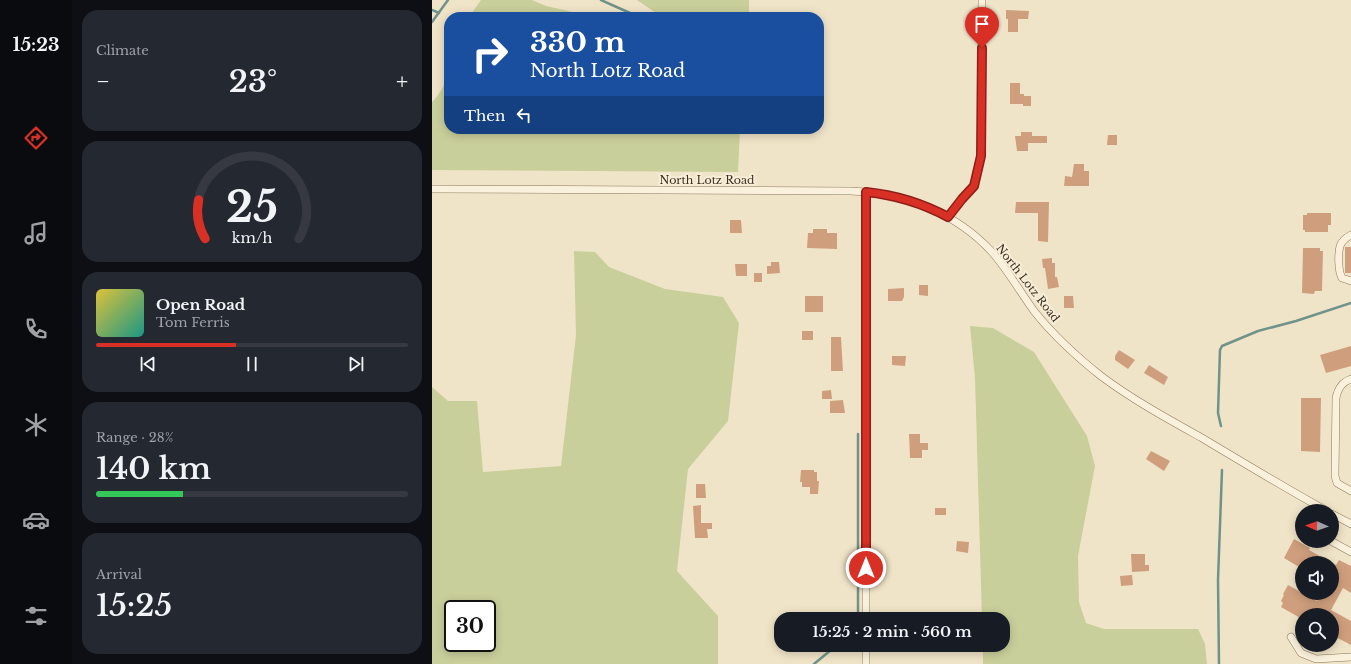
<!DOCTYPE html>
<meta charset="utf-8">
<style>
body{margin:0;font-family:"Libre Baskerville",serif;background:#242831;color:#f1f3f6;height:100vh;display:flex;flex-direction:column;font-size:15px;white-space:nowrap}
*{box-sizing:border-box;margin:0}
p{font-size:13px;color:#9ea1a6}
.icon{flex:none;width:22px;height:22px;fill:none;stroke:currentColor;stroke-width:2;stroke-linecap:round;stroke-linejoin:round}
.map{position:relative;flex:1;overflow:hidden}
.sheet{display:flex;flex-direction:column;gap:10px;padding:10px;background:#0d0f14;width:360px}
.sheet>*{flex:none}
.banner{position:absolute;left:12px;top:12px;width:380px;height:122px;border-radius:16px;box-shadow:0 2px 10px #0003;background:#1a4fa0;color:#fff;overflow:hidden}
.needle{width:26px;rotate:272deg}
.controls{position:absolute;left:863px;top:504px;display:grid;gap:8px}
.controls a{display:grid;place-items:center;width:44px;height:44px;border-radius:50%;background:#171b24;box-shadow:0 2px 10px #0003;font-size:20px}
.speed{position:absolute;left:12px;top:600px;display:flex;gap:8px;font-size:20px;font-weight:700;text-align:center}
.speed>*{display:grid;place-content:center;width:52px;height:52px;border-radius:50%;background:#171b24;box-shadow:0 2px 10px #0003;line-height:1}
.speed .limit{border:2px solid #111;border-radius:6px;background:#fff;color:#111}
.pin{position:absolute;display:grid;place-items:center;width:34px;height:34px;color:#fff;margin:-41px -17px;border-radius:50% 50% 50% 0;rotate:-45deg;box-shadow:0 0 4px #0007}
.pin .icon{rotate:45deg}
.me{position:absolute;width:44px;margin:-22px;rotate:0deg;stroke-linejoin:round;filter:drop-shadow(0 0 3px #0008)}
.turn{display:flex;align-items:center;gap:14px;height:84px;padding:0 20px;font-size:18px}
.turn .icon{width:52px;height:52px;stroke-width:2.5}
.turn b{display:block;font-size:28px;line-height:34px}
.then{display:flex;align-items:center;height:38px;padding:0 20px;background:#0003;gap:8px;font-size:15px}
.big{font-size:30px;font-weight:600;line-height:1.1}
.sheet .tile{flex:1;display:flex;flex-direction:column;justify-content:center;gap:6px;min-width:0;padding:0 14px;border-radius:16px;background:#242831}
.sheet .dial{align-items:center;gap:0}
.dial svg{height:104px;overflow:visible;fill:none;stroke:#363941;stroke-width:7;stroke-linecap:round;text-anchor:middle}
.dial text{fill:#f1f3f6;stroke:none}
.song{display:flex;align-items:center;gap:12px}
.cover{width:48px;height:48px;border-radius:6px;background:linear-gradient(135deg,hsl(50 70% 55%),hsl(170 70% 35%))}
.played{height:4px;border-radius:2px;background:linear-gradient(90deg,#d93025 45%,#363941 45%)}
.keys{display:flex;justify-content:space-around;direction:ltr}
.heat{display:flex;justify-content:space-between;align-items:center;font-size:22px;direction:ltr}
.charge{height:6px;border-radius:3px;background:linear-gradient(90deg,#34c759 28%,#363941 0)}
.trip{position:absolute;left:342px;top:612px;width:236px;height:40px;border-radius:16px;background:#171b24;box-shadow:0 2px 10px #0003;font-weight:600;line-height:40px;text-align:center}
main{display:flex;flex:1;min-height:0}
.dock{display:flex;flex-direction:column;width:72px;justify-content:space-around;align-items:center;background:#090b0e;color:#9ea1a6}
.dock .icon{width:28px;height:28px}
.dock .on{color:#d93025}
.dock b{font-size:18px;color:#f1f3f6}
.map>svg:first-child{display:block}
.green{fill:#c9cf9b;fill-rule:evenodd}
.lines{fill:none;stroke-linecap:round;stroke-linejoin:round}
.stream{stroke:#6f938a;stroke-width:2.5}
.building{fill:#cf9f7d}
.minor-casing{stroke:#8d765c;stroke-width:8}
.minor{stroke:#faf1dc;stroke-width:7}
.route-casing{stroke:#8d1f18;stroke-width:10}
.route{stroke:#d93025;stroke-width:7}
.labels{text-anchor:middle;stroke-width:4;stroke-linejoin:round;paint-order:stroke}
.street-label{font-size:11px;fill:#3d2e20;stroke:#f7eed8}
</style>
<main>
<nav class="dock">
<b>15:23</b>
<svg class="icon on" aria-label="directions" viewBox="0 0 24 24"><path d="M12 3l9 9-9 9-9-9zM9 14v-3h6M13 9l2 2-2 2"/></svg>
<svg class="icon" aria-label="music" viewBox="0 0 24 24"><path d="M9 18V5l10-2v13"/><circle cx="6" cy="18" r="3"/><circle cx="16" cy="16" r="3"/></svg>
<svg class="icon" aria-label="phone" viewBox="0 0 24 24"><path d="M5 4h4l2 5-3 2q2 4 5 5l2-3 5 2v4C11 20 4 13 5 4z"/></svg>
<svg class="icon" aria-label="climate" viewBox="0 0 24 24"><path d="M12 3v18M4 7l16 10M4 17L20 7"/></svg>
<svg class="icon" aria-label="car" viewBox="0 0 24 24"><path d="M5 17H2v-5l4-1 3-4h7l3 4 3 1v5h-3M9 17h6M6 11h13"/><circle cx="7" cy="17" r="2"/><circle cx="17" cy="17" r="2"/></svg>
<svg class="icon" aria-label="filters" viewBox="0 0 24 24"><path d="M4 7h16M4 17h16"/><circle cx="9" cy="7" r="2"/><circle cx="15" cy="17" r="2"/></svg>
</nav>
<section class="sheet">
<div class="tile"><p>Climate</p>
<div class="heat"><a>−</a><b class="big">23°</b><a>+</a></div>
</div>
<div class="tile dial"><svg viewBox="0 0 100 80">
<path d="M14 69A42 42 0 1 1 86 69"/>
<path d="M14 69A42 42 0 0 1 9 39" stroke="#d93025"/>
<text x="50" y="56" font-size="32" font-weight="700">25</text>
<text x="50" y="72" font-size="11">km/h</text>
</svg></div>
<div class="tile">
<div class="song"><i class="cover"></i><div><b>Open Road</b><p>Tom Ferris</p></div></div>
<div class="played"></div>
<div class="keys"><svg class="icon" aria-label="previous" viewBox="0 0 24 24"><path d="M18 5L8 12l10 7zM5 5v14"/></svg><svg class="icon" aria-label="pause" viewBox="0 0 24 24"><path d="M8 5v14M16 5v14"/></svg><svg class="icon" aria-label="next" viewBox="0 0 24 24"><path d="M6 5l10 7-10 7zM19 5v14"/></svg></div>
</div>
<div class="tile"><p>Range · 28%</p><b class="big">140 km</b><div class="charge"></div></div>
<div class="tile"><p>Arrival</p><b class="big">15:25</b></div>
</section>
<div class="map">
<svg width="919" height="664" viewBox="0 0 919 664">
<rect width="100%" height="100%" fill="#f0e4c8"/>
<g class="green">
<path d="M49 0H100L114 6 163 17H37Z"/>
<path d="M205 0H317V17H232L227 15Z"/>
<path d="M17 49V129H308L306 172 0 170V102C7 95 14 84 15 74 16 65 13 58 17 49Z"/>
<path d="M142 251 163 252 177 267 233 289 291 297 307 323 296 421 256 469 245 571 286 616V664H0V387L16 401H45L51 472 129 466 144 335ZM21 609H55V643H21Z"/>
<path d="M538 326 561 328 602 352 655 436 663 466 646 556 647 602 654 623 672 629H766L773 644 775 664H551V645H571V619H550L543 378Z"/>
</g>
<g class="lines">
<g class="stream">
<path d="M169 0 207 17"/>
<path d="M0 10 7 13"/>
<path d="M0 22 16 0"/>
<path d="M789 426 786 413 788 350 790 346 826 331 864 321 919 303"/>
<path d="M426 619V434"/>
<path d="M382 664 405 645"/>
<path d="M787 664 786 580 790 470"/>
</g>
</g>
<g class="building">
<path d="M574 10 597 11 596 19H586V32H576V19H574Z"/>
<path d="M578 83H588V94H592V96H599V106H591V104H578Z"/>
<path d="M589 132H600V136H615V143H596V151H585L583 136H589Z"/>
<path d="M676 135H685V145H675Z"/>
<path d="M642 164H652V171H657V186H632L633 176 640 177Z"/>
<path d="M584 202H617L616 242 606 241V213H583Z"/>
<path d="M875 213H899V225H896V232H873V230H871V215H875Z"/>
<path d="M298 220H309L310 233H298Z"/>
<path d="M381 229H395V233H405V249L375 248 376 233H381Z"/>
<rect x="913" y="247" width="6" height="26"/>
<path d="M871 248H888V251H891L890 291H883L882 294 870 293Z"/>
<path d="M620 258V263H623V277H625L627 287 616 289 613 268H611L610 259Z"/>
<path d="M339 262H347L348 273 335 274V266H339Z"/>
<path d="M303 264H315V276H304Z"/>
<rect x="322" y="273" width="8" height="9"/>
<path d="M487 285H496V296L487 295Z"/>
<path d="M472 288V297L470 301H456V289Z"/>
<rect x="373" y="296" width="18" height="16"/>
<path d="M632 296H641L642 308H632Z"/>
<rect x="370" y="331" width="11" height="9"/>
<path d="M399 337H409L411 371H399Z"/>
<path d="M919 346V366L894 373 888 355Z"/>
<path d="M687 350 703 360 696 369 683 360V356Z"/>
<path d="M460 356H474L473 366 460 365Z"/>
<path d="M717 365 736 377 732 385 712 373Z"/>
<path d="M399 390 400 399H390V391Z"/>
<path d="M869 398H889L888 452 869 451Z"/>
<path d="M411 400 413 413H398V401Z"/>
<path d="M477 434H488V443H496V450H490V458H478Z"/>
<path d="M719 451 738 461 732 471 714 459Z"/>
<path d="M369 470H382V472H385V481H387L386 494H378V487H370V482H368Z"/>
<path d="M264 484H273L274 498H264Z"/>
<path d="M269 505V523H280V529H275L276 538H263L261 506Z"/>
<rect x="503" y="508" width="11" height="7"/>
<path d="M862 539 878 548 877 550 904 565 907 560 919 566V593L911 588 899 610 919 621V645L900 635V615H870V619L849 607 851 603 849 601 852 595 851 594 856 585 885 601 889 593H900V563H870V566L868 565 867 567 852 558Z"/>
<path d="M525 541 537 542 536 553 524 551Z"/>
<path d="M699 554H713V565H717V571L700 572Z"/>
<path d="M700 575 701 585 689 586 688 576Z"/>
</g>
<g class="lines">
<defs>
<g id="minor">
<path d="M0 189 419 191C473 194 523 212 560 252 576 270 588 292 602 311 621 335 645 357 669 376 701 400 736 419 770 438 812 463 853 488 895 511"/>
<path d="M516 217 530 199 542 186 549 156 550 0"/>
<path d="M919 235C915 237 910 241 908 246 906 254 906 271 910 278L919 281"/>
<path d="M919 379C910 382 906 388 904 398L903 476 905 483 919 491"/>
<path d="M900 514 919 524"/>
<path d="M899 541 919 552"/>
<path d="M434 619V192"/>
<path d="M859 637 869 653 884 659 919 657"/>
<path d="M434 664V645"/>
</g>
</defs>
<use href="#minor" class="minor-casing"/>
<use href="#minor" class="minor"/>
</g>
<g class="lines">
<defs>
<path id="route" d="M434 568V192C464 195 490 203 516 217L530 199 542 186 549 156 550 48"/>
</defs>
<use href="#route" class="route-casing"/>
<use href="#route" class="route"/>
</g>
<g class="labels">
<g class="street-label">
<text x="275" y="184">North Lotz Road</text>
<text transform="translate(596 283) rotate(52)" y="4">North Lotz Road</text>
</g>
</g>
</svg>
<div class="controls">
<a><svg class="needle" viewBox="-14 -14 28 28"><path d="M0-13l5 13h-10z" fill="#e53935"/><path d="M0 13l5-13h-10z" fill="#9ea1a6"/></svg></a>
<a><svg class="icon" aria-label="sound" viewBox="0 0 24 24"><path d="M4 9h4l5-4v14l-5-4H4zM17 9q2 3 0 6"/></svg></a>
<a><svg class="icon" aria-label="search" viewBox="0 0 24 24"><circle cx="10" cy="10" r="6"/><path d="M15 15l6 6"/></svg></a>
</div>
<div class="speed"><div class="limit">30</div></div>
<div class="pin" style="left:550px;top:48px;background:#d93025"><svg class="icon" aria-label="arrive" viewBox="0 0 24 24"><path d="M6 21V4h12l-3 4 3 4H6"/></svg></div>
<svg class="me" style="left:434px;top:568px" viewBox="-20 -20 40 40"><circle r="17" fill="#d93025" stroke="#fff" stroke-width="3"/><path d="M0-11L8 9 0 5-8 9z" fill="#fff"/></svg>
<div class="trip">15:25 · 2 min · 560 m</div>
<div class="banner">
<div class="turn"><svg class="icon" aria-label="right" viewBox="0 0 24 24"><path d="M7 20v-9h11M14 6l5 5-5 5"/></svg><div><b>330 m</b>North Lotz Road</div></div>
<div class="then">Then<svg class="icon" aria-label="left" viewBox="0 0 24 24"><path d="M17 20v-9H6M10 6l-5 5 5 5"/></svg></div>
</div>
</div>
</main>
